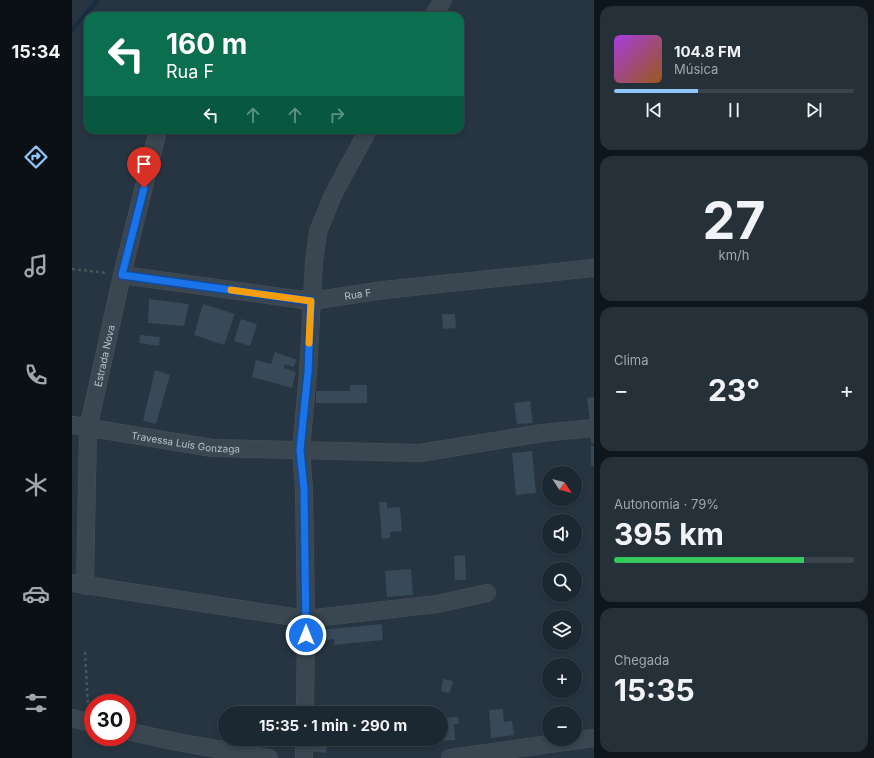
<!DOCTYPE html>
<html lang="pt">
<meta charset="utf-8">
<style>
body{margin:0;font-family:Inter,sans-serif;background:#253039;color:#f1f3f6;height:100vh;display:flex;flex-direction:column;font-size:15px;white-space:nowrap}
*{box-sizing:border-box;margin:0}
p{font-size:13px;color:#a0a6ab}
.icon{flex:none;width:22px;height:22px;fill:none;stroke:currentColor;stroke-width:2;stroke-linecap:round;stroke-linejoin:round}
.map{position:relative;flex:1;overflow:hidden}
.side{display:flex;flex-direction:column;gap:6px;padding:6px;background:#0f161b;width:280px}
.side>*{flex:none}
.hud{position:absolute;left:12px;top:12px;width:380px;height:122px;border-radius:12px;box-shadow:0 2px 6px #0003,0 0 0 1px #3a444d;background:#0b6e4f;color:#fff;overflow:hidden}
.needle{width:26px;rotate:126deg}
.tools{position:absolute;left:470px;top:466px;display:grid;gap:8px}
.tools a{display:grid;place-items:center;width:40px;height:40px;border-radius:50%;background:#1c2831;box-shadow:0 2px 6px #0003,0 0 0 1px #3a444d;font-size:20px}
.speed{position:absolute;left:12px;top:694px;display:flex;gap:8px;font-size:20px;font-weight:700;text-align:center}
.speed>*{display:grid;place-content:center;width:52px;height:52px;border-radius:50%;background:#1c2831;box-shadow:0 2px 6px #0003,0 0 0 1px #3a444d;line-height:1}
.speed .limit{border:6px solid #d22;background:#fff;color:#111}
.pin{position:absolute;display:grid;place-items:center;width:34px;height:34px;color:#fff;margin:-41px -17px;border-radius:50% 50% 50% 0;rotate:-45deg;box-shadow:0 0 4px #0007}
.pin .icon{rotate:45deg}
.me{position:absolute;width:44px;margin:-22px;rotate:0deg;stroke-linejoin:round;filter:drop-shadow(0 0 3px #0008)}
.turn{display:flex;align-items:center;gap:14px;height:84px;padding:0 16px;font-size:18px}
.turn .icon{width:52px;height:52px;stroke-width:2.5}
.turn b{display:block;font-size:28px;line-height:34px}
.lanes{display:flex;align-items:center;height:38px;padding:0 16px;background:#0003;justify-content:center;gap:20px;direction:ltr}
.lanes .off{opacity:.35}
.big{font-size:30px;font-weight:700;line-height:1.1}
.side .card{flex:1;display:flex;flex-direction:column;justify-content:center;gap:6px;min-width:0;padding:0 14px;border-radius:12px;background:#253039}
.side .dial{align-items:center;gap:0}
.dial b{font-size:52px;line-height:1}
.song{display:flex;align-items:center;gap:12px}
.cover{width:48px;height:48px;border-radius:6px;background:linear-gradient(135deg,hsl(280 70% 55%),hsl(30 70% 35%))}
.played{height:4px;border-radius:2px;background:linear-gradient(90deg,#8fc5f8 35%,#3a444d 35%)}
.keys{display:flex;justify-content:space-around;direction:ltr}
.heat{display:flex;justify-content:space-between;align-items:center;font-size:22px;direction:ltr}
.charge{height:6px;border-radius:3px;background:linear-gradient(90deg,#34c759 79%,#3a444d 0)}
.trip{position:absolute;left:146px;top:706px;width:230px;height:40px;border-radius:20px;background:#1c2831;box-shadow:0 2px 6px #0003,0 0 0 1px #3a444d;font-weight:700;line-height:40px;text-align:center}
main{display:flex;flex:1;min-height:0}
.tabs{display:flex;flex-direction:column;width:72px;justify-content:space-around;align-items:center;background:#0b1014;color:#a0a6ab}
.tabs .icon{width:28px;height:28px}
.tabs .selected{color:#8fc5f8}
.tabs b{font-size:18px;color:#f1f3f6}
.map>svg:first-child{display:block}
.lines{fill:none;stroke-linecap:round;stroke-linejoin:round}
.stream{stroke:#182d3f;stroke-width:4}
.building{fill:#384957}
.minor-casing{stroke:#47525d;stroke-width:18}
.path{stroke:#415958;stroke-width:2.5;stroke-dasharray:3 3;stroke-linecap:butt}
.minor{stroke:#3a4650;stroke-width:17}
.route-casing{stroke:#114b97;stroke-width:10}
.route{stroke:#1a73e8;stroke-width:7}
.slow{stroke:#f59e0b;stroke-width:7}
.labels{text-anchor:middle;stroke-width:4;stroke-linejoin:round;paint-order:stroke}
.street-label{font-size:10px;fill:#b7c1cb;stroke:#1f2b36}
</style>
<main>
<nav class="tabs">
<b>15:34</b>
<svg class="icon selected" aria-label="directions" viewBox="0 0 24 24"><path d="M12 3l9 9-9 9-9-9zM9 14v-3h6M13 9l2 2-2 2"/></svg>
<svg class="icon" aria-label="music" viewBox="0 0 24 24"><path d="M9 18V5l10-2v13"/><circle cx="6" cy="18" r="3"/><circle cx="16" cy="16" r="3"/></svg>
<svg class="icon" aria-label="phone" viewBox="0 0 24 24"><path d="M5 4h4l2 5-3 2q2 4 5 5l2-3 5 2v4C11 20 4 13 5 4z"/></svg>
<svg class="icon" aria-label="climate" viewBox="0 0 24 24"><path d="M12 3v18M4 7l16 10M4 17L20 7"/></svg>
<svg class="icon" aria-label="car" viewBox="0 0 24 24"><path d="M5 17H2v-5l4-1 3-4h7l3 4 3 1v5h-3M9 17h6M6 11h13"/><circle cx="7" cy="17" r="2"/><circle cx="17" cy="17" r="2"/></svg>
<svg class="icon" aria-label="filters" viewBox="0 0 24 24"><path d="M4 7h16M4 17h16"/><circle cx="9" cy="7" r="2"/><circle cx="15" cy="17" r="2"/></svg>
</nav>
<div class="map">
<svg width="522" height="758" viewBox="0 0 522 758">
<rect width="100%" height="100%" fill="#263541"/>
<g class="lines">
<path class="stream" d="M0 30 26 0"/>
</g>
<g class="building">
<path d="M77 299 117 304 112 326 76 323Z"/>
<path d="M131 304 163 314 152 345 122 335Z"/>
<path d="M370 314H383L384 328 371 329Z"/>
<path d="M169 319 185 324 178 346 162 341Z"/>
<path d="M68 335 88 337 87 346 67 343Z"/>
<path d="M203 352 225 360 221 367 213 364 212 368 224 372 220 388 180 377 184 360 199 364Z"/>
<path d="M83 370 98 375 84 424 71 421Z"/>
<path d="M278 385H295V403H244V391H278Z"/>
<path d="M522 397V420L518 421 515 398Z"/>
<path d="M458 401 461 423 445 424 442 403Z"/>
<rect x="519" y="436" width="3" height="7"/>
<rect x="519" y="446" width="3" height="20"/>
<path d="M460 451 464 493 444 495 440 453Z"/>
<path d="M307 502H315V508L328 507 330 531 318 532V538L310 539Z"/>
<path d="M393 555 394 580H383L382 556Z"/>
<path d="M339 569 341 595 315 597 313 571Z"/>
<path d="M310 624 311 640 262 645V639L249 641 247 630Z"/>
<path d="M371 679 381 681 378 693 369 691Z"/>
<rect x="323" y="706" width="15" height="7"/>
<path d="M431 709 432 722 440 721 442 735 419 738 417 710Z"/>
<path d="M386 717 387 724H382L383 740 369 741V718Z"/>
<path d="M241 739H255L254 753 240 752Z"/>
<rect x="317" y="739" width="22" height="6"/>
<path d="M352 739H360L359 745 351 744Z"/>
</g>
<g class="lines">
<defs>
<g id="minor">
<path d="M361 16 371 0"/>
<path id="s1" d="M50 275 239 301 312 290 522 268"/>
<path id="s2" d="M0 425 140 448 348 453 470 433 522 428"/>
<path d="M0 583 234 619 365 604 415 593"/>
<path id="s3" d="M13 586 16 429 50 275 86 130"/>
<path d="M233 713 234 619 232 489 229 450 236 372 242 262 246 232 261 195 296 130"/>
<path d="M0 718 21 724"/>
<path d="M55 731 105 742 197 758"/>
<path d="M232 758V739"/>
<path d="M378 758 522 738"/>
</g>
</defs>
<use href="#minor" class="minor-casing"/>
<g class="path">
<path d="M0 269 35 273"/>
<path d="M13 652 16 706"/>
</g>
<use href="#minor" class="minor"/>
</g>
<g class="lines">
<defs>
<path id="route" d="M72 188 50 275 239 301 236 372 228 450 232 489 234 635"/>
</defs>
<use href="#route" class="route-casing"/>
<use href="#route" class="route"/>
<path class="slow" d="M159 290 239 301 237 343"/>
</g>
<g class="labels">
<g class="street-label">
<text dy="4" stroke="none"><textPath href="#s1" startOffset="238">Rua F</textPath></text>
<text dy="4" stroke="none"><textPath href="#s3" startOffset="232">Estrada Nova</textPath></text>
<text dy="4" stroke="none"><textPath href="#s2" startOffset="115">Travessa Luis Gonzaga</textPath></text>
</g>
</g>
</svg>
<div class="tools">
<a><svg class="needle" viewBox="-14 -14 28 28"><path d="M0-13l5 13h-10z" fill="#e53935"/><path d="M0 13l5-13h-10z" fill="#a0a6ab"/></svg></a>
<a><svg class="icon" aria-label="sound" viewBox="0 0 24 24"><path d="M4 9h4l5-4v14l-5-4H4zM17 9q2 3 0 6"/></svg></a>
<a><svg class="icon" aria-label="search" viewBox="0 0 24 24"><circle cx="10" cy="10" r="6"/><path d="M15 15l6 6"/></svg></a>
<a><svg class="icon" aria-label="layers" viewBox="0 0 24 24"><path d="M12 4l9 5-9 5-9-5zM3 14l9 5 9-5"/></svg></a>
<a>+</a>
<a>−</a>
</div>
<div class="speed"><div class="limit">30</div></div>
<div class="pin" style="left:72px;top:188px;background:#d93025"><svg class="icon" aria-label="arrive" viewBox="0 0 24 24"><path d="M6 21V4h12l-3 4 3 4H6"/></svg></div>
<svg class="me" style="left:234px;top:635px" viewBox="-20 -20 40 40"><circle r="17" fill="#1a73e8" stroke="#fff" stroke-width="3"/><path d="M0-11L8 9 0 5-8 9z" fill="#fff"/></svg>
<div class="trip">15:35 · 1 min · 290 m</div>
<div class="hud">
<div class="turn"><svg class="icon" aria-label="left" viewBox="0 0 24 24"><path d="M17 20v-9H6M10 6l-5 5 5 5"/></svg><div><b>160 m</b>Rua F</div></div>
<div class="lanes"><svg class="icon" aria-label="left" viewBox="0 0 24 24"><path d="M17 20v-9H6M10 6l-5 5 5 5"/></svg><svg class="icon off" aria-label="ahead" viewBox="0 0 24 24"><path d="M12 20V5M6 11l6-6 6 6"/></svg><svg class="icon off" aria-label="ahead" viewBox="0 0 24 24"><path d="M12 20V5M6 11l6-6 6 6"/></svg><svg class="icon off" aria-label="right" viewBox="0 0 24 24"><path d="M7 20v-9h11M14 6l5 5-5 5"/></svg></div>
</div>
</div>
<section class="side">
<div class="card">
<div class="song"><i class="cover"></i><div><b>104.8 FM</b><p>Música</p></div></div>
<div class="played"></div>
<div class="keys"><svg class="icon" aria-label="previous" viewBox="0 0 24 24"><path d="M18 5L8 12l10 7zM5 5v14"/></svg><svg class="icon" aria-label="pause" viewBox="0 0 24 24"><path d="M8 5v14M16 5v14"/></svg><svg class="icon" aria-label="next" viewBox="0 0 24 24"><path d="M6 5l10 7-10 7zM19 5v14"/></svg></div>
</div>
<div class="card dial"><b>27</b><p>km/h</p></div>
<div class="card"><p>Clima</p>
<div class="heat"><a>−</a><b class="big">23°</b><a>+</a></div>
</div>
<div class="card"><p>Autonomia · 79%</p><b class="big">395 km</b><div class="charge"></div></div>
<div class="card"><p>Chegada</p><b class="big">15:35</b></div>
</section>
</main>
